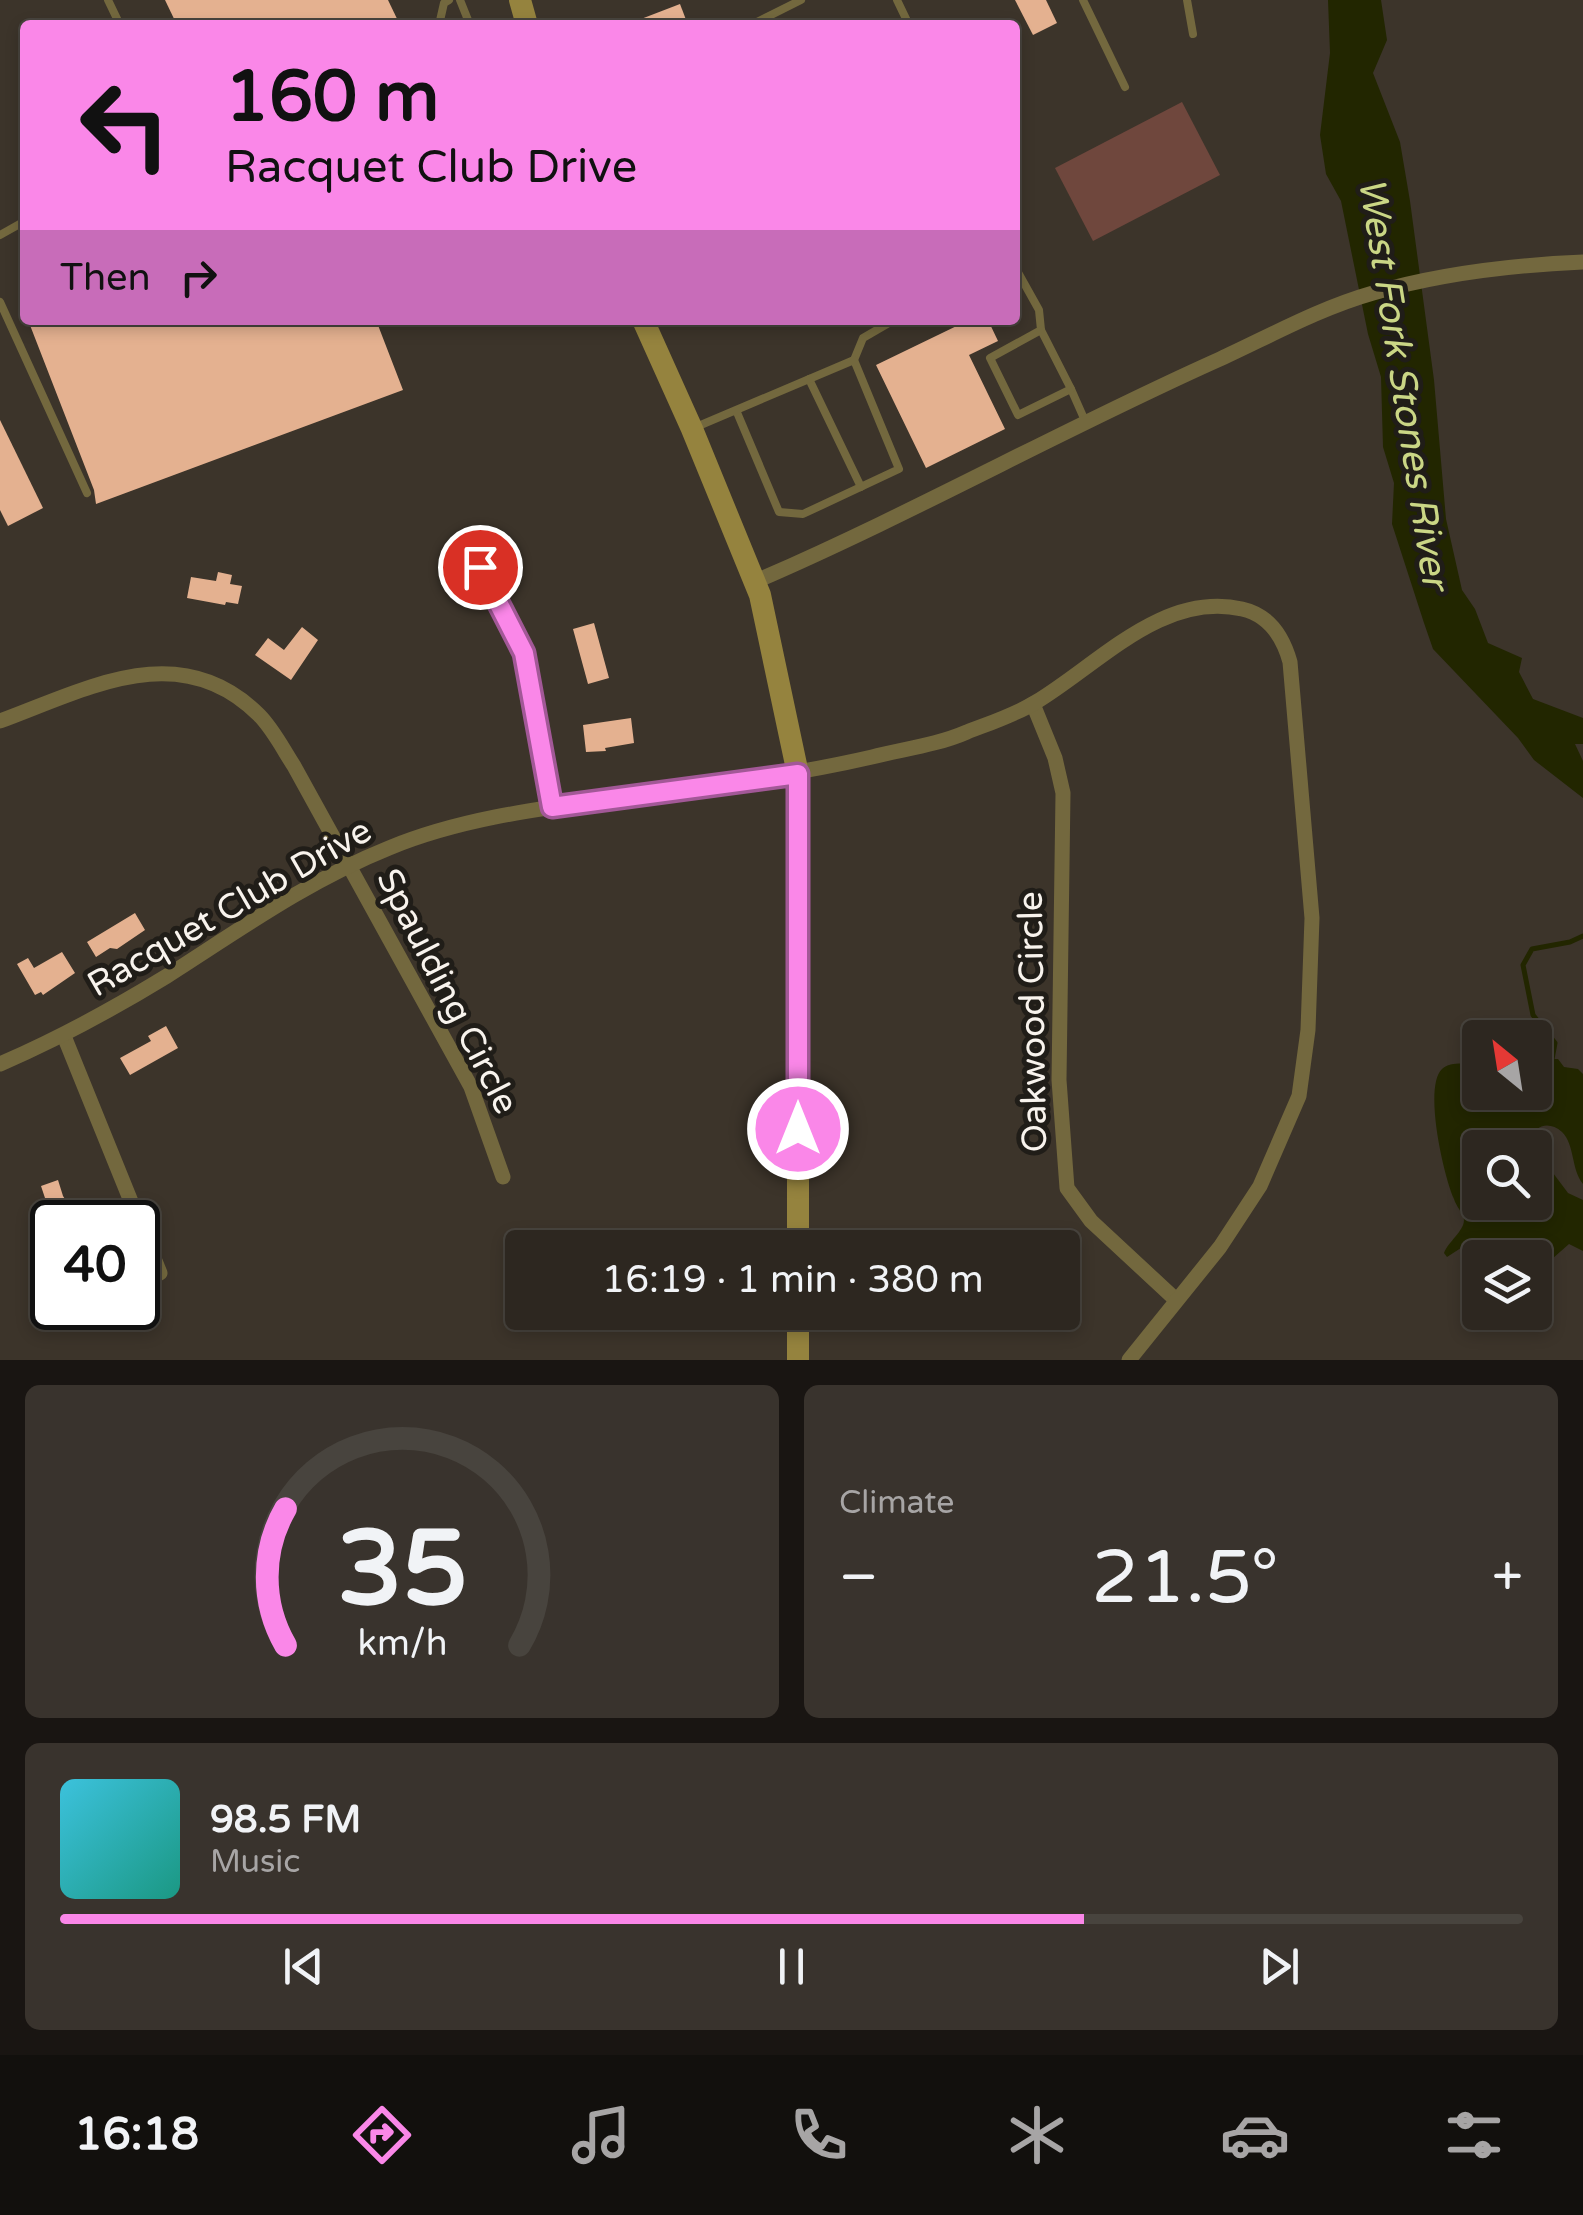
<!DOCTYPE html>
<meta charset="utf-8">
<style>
body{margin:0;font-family:"Varela Round",sans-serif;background:#39332d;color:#f1f3f6;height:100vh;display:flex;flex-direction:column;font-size:38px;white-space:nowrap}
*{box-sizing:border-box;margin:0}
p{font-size:32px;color:#a7a5a5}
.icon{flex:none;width:55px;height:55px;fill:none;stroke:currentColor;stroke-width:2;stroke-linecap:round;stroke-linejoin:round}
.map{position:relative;height:1360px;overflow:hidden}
.sheet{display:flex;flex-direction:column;gap:25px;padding:25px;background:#191512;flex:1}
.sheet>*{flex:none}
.banner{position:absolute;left:20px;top:20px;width:1000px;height:305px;border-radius:10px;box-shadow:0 5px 15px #0003,0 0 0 2px #48443e;background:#fa87e8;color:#111;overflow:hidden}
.needle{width:65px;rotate:330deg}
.tools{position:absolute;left:1462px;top:1020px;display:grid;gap:20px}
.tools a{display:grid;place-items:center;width:90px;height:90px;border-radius:10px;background:#2d2720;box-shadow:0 5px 15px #0003,0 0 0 2px #48443e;font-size:50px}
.speed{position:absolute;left:30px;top:1200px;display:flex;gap:20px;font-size:50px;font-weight:700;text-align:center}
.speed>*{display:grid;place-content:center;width:130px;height:130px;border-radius:50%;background:#2d2720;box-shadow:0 5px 15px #0003,0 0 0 2px #48443e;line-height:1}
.speed .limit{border:5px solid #111;border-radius:15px;background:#fff;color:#111}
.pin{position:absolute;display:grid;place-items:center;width:85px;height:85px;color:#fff;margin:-42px;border:5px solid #fff;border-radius:50%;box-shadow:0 2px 10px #0007}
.me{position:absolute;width:110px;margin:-55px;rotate:0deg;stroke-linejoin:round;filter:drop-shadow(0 0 8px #0008)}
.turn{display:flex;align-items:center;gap:35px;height:210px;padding:0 40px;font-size:45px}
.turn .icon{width:130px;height:130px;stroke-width:2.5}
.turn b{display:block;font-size:70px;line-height:85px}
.then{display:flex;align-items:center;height:95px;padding:0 40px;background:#0003;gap:20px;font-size:38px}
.big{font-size:75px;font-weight:600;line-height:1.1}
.sheet .card{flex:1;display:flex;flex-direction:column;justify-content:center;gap:15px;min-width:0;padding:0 35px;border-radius:15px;background:#39332d}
.sheet .dial{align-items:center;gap:0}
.dial svg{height:260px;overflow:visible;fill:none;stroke:#48443e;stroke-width:7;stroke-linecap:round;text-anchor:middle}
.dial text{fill:#f1f3f6;stroke:none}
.song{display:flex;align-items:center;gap:30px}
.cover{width:120px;height:120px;border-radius:15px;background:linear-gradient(135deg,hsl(190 70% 55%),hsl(170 70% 35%))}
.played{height:10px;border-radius:5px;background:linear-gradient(90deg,#fa87e8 70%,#48443e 70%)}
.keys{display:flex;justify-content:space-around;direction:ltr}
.heat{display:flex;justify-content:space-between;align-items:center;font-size:55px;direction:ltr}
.sheet .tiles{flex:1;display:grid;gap:25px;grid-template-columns:1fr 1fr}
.card:last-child{grid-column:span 2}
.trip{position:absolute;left:505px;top:1230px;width:575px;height:100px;border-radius:10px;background:#2d2720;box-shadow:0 5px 15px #0003,0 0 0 2px #48443e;font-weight:600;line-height:100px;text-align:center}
.dock{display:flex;height:160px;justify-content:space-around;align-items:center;background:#12100d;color:#a7a5a5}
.dock .icon{width:70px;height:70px}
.dock .on{color:#fa87e8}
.dock b{font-size:45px;color:#f1f3f6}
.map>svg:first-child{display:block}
.green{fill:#6f473d}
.water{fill:#222600}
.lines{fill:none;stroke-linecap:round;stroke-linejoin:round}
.stream{stroke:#222600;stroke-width:5}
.building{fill:#e4b190}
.lane{stroke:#73683e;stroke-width:8}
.street{stroke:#73683e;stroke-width:15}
.secondary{stroke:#95833e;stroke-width:22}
.route-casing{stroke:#a25897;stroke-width:25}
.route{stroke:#fa87e8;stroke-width:18}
.labels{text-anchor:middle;stroke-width:10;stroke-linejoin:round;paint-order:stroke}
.street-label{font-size:35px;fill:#f8f3ed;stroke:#201d18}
.water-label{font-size:38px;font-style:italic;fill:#cad685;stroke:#201d18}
</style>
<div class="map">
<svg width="1583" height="1360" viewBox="0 0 1583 1360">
<rect width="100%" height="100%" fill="#3c342a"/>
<path class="green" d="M1182 102 1220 175 1093 241 1055 168Z"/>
<g class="water">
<path d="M1328 0H1381L1387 40 1373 73 1400 142 1410 201 1434 380 1446 519 1462 590 1475 609 1488 643 1522 658 1519 672 1533 699 1583 718V744H1575L1583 761V798L1534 760 1518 738 1433 649 1424 623 1392 524 1394 483 1383 447 1381 377 1368 334 1341 201 1326 174 1320 135 1330 53Z"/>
<path d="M1548 1059H1558L1564 1067 1578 1069 1583 1074V1184C1571 1169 1575 1145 1562 1132 1547 1118 1527 1128 1534 1148H1480V1202H1535V1149L1568 1193 1583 1200V1251L1569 1244 1535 1274V1258H1480V1269L1473 1245 1464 1246 1447 1257 1444 1253C1448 1242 1464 1231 1464 1220 1463 1213 1456 1206 1454 1199 1444 1177 1423 1087 1442 1069 1451 1061 1469 1064 1480 1065V1092H1535V1069L1542 1067Z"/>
</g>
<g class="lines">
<path class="stream" d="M1552 1059 1555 1043 1533 1015 1523 965 1532 949 1570 942 1583 936"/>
</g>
<g class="building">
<path d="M165 0H388L400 25H177Z"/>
<path d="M1015 0H1046L1057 23 1033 35Z"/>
<path d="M680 4 688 25H628V24Z"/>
<path d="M28 320H376L403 390 96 504 94 490Z"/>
<path d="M969 320H988L998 341 969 355 1005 429 926 468 876 365Z"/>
<path d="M0 420 43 508 8 526 0 510Z"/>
<path d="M218 572 232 575 230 584 242 586 238 604 226 602 225 605 187 598 191 577 216 581Z"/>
<path d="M594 623 609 678 588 684 573 629Z"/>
<path d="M302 627 318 640 291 680 255 655 268 638 284 650Z"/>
<path d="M631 718 634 743 605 748 606 751 586 752 583 725Z"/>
<path d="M135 913 145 930 117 949 110 948 96 957 87 942Z"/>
<path d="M62 952 75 973 43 995 41 992 35 995 17 964 28 958 34 968Z"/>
<path d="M166 1026 178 1048 130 1075 120 1058 151 1041 148 1036Z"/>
<path d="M58 1180 63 1196 68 1204 71 1203 75 1222H53L41 1186Z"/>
</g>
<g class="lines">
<g class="lane">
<path d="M108 0 120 25"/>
<path d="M460 0 470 25"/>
<path d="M897 0 909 25"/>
<path d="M1083 0 1125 87"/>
<path d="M1187 0 1193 34"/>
<path d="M439 25 444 3 449 0"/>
<path d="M751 25 801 0"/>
<path d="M0 235 25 221"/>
<path d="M1015 267 1039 310 1041 330 990 358 1018 415 1071 389 1086 423"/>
<path d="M0 302 87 493"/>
<path d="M1041 330 1071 389"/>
<path d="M854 360 863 338 894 320"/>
<path d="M809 379 861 487"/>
<path d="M696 427 854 360 899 469 803 514 779 512 736 410"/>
</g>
<g class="street">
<path d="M480 567 524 653 552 807"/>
<path d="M754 582C912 514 1063 429 1220 359 1270 336 1320 308 1373 293 1442 273 1512 265 1583 262"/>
<path d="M1033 704 1055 758 1063 793 1059 1080 1067 1188 1091 1221 1175 1299"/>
<path d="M0 721C87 689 180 636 259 715 273 729 283 749 294 766L471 1087 503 1177"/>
<path d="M64 1036 160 1273"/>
<path d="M0 1064C58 1039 113 1009 167 976 239 930 309 880 389 848 459 819 537 809 611 799 698 787 785 777 872 757 904 749 937 745 967 732 990 723 1015 715 1036 702 1099 664 1163 591 1242 609 1269 615 1283 637 1290 662L1312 918 1308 1030 1299 1096 1260 1186 1220 1247 1129 1360"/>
</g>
<g class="secondary">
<path d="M520 0 527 25"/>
<path d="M643 320 692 429 760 595 798 774V1248"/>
<path d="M798 1312V1360"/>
</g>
</g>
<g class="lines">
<defs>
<path id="route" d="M480 567 524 653 552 807 798 774V1129"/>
</defs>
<use href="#route" class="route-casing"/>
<use href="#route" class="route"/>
</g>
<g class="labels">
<g class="street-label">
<text transform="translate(229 907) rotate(-30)" y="12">Racquet Club Drive</text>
<text transform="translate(448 991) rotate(63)" y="12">Spaulding Circle</text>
<text transform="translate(1032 1022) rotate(-91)" y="12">Oakwood Circle</text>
</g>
<g class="water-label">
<text transform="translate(1404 383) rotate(81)" y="13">West Fork Stones River</text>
</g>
</g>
</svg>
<div class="tools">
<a><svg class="needle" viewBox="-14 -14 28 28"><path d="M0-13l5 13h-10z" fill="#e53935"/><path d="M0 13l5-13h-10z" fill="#a7a5a5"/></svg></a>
<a><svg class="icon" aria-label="search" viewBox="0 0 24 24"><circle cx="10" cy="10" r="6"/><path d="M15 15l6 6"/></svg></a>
<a><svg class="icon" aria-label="layers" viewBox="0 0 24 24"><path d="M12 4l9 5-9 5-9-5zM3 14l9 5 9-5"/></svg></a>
</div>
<div class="speed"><div class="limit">40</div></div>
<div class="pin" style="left:480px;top:567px;background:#d93025"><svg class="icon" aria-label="arrive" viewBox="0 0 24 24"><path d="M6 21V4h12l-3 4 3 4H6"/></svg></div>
<svg class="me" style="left:798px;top:1129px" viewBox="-20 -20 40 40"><circle r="17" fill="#fa87e8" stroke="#fff" stroke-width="3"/><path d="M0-11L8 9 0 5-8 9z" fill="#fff"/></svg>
<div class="trip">16:19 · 1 min · 380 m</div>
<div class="banner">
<div class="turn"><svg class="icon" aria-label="left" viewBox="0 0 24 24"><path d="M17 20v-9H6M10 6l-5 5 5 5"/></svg><div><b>160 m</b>Racquet Club Drive</div></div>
<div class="then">Then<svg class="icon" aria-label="right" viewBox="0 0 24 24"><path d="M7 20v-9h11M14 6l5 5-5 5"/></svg></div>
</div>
</div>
<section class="sheet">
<div class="tiles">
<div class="card dial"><svg viewBox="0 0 100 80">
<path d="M14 69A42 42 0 1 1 86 69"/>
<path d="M14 69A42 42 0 0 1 14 27" stroke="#fa87e8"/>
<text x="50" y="56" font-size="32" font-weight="700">35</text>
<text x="50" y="72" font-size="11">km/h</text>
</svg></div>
<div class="card"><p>Climate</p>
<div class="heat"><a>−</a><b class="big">21.5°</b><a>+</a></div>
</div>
<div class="card">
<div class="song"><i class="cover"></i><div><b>98.5 FM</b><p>Music</p></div></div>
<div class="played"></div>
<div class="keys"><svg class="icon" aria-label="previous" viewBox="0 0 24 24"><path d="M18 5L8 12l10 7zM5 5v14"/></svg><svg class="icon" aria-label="pause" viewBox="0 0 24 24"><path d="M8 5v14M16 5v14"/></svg><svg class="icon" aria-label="next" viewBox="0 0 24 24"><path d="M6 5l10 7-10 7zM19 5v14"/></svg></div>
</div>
</div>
</section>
<nav class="dock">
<b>16:18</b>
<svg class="icon on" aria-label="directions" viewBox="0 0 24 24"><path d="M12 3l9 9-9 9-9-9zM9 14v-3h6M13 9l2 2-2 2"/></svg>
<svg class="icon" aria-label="music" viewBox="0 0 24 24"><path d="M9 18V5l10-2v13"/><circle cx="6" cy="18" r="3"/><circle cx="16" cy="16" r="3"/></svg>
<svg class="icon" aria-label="phone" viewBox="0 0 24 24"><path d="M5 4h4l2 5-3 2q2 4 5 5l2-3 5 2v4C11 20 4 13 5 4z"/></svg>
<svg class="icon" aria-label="climate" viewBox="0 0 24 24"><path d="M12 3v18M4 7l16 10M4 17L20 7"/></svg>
<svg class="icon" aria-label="car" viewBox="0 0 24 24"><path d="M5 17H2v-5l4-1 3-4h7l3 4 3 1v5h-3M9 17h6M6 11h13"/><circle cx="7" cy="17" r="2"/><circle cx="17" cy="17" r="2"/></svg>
<svg class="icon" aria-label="filters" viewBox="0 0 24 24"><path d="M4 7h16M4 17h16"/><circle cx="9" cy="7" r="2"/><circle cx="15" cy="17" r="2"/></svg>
</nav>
